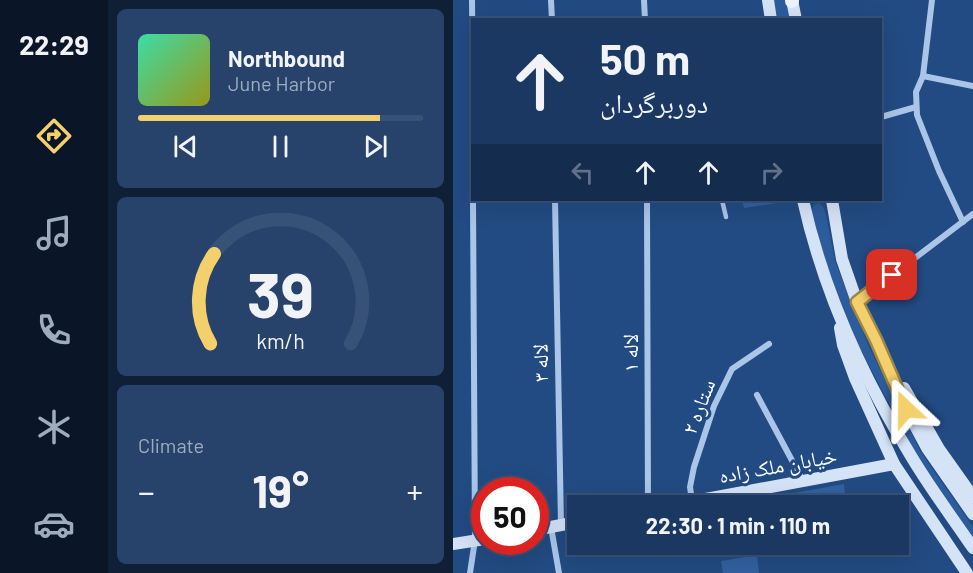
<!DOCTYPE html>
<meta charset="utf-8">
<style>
body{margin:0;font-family:Barlow,"Noto Naskh Arabic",sans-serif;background:#27436b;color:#f1f3f6;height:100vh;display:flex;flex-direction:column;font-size:22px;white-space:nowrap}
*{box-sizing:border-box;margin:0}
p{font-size:20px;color:#9facbe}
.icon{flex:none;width:33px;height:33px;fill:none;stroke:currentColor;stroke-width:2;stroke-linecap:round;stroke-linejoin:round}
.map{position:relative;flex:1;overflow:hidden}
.details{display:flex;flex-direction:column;gap:9px;padding:9px;background:#0e1f36;width:345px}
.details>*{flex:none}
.top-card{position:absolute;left:18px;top:18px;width:411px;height:183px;border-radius:0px;box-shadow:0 6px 24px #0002,0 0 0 2px #385277;background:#1a3862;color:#f1f3f6;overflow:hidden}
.speed{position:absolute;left:18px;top:477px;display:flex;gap:12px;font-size:30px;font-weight:700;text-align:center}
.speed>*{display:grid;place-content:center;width:78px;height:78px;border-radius:50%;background:#1a3862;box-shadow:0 6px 24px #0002,0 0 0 2px #385277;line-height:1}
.speed .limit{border:9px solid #d22;background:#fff;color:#111}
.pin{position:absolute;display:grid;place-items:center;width:51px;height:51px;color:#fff;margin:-26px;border-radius:12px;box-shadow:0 3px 9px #0006}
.me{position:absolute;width:66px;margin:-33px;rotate:337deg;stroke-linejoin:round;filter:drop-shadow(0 0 4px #0008)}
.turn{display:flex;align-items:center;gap:21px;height:126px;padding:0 30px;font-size:27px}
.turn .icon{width:78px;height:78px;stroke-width:2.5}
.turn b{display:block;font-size:42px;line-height:51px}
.lanes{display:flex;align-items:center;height:57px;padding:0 30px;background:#0003;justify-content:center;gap:30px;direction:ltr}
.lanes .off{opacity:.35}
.big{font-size:45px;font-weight:700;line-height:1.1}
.details .card{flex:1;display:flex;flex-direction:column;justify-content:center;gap:9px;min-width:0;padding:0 21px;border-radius:9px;background:#27436b}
.details .dial{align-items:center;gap:0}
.dial svg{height:156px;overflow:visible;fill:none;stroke:#385277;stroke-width:7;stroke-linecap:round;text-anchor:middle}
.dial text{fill:#f1f3f6;stroke:none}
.song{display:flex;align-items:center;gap:18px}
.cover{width:72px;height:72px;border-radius:9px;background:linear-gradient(135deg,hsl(160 70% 55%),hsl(60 70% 35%))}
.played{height:6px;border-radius:3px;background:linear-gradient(90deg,#f4d06c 85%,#385277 85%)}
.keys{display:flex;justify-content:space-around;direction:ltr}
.heat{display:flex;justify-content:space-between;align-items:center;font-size:33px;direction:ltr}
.trip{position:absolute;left:114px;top:495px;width:342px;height:60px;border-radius:0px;background:#1a3862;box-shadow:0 6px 24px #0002,0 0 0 2px #385277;font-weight:700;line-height:60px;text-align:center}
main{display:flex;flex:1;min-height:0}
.dock{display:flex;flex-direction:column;width:108px;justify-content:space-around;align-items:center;background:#0a1627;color:#9facbe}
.dock .icon{width:42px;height:42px}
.dock .selected{color:#f4d06c}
.dock b{font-size:27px;color:#f1f3f6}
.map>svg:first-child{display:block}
.green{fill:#2c5c9b}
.building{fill:#3261a1}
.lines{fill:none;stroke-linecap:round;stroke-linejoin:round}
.lane{stroke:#aac5e8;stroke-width:4.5}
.street{stroke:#aac5e8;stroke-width:6}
.secondary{stroke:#d5e3f7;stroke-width:12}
.primary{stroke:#edf3fe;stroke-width:14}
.route-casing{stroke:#9f8746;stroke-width:15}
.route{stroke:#f4d06c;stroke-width:10}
.labels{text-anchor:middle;stroke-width:6;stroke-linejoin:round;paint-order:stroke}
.street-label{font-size:21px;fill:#fff;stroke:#224b83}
</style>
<main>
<nav class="dock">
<b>22:29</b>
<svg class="icon selected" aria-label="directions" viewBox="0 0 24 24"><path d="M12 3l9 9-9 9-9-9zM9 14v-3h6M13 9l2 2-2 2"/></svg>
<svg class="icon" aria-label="music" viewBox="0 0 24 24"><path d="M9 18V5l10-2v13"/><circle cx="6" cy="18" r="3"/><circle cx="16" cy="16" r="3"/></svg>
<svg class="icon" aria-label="phone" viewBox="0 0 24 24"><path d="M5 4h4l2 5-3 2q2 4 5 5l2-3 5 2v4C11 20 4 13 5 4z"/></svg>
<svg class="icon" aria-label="climate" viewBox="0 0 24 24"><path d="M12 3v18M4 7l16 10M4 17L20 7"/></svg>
<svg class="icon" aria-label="car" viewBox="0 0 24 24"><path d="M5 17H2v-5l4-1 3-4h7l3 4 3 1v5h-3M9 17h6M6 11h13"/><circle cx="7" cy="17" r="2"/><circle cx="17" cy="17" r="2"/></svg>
</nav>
<section class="details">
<div class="card">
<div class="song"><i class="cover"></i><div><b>Northbound</b><p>June Harbor</p></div></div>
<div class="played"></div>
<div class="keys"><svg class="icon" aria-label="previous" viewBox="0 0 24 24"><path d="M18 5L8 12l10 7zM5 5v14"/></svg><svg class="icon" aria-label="pause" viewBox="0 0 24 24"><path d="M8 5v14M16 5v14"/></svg><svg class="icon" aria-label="next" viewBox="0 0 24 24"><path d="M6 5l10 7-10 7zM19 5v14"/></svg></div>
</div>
<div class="card dial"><svg viewBox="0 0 100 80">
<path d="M14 69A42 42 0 1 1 86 69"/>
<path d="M14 69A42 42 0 0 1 16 23" stroke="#f4d06c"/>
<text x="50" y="56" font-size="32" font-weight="700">39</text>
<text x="50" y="72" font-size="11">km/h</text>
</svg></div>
<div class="card"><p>Climate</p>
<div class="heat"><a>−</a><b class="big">19°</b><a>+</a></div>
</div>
</section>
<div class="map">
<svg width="520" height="573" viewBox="0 0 520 573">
<rect width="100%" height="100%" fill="#224b83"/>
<g class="green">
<path d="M320 0H337L341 19H323Z"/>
<path d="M365 203 370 206 373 215 382 261 416 347 467 451 520 527V539L461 451 409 352 386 303 374 268 359 212 360 206Z"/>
</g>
<g class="building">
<path d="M289 200H331V202L291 208Z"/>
<path d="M391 484 393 506H280V504Z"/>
<path d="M263 544H284V546L264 549Z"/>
<path d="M304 555 306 573H270L268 561Z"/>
</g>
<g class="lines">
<path class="lane" d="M269 200 273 217"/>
<g class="street">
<path d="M19 0 20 97"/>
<path d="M98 0 99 20"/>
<path d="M191 0 192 20"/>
<path d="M479 0 470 76 463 92 464 115 486 171 510 222"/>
<path d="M470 76 520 86"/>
<path d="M428 117 463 107"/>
<path d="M102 200 108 525"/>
<path d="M194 200 195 506"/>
<path d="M404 302 520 214"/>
<path d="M304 395 350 481"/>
<path d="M239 501 237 487 241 467 261 406 279 369 316 344"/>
<path d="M98 527 106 573"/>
<path d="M17 573 22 540 20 200"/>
</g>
<g class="secondary">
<path d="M315 0 318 20"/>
<path d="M339 0 343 20"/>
<path d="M350 200C370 289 410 378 458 456 477 488 499 517 520 548"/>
<path d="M379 200 389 259 404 302 423 340 453 409 474 448 520 514"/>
<path d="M387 328 390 345 402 378 441 464 514 573"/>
<path d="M451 388 486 449 520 497"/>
<path d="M215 506 441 464"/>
<path d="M82 530 124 522"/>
<path d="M0 544 32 539"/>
</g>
<path class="primary" d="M339 1V0"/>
</g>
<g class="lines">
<defs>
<path id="route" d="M439 275 404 302 423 340 453 409"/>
</defs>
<use href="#route" class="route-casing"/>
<use href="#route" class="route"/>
</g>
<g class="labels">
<g class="street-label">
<text transform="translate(178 353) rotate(-90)" y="7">لاله ۱</text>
<text transform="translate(88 363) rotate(-91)" y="7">لاله ۳</text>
<text transform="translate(246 407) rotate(-69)" y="7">ستاره ۲</text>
<text transform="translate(325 466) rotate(-10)" y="7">خیابان ملک زاده</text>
</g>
</g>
</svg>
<div class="speed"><div class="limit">50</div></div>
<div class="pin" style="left:439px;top:275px;background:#d93025"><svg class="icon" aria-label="arrive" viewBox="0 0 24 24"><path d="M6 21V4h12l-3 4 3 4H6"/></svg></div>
<svg class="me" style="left:453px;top:409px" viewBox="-20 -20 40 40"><path d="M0-17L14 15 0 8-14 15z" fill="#f4d06c" stroke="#fff" stroke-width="4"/></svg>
<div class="trip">22:30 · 1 min · 110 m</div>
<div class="top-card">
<div class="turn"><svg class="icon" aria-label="ahead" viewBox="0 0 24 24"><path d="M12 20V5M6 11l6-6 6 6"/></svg><div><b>50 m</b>دوربرگردان</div></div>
<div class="lanes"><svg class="icon off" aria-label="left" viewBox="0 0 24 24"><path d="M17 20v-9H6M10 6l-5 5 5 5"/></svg><svg class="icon" aria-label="ahead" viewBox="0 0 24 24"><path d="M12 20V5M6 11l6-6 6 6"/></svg><svg class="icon" aria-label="ahead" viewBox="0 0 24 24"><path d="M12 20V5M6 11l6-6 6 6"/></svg><svg class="icon off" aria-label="right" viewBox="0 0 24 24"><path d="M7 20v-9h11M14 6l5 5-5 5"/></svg></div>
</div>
</div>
</main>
